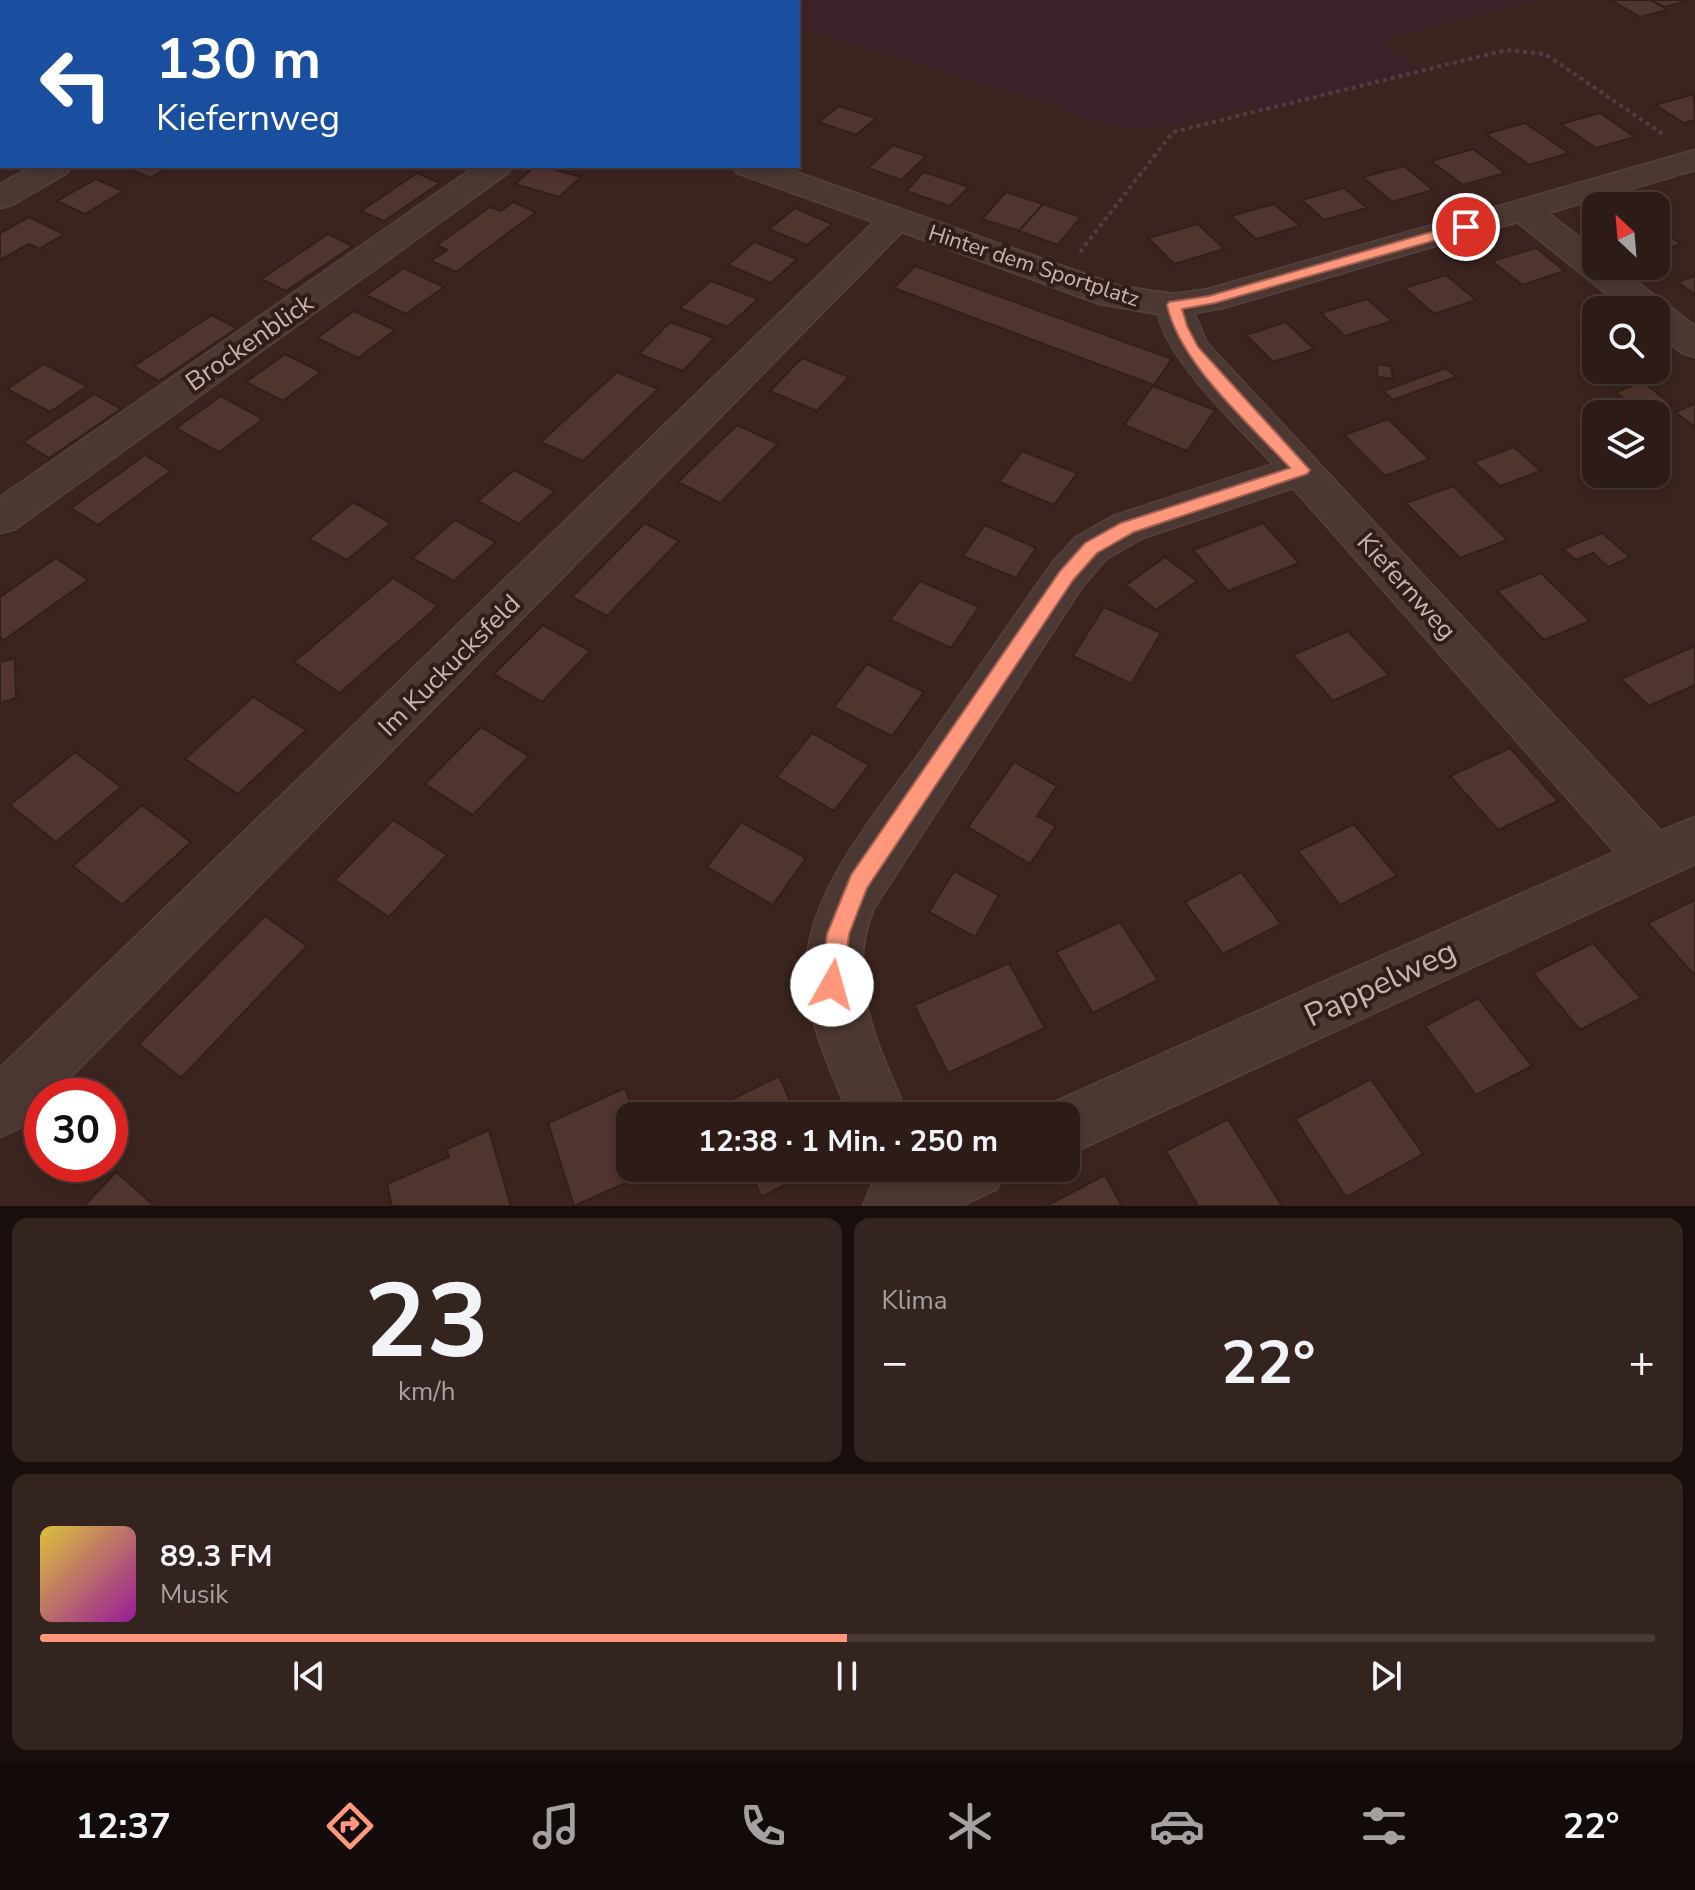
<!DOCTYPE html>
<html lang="de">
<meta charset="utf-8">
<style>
body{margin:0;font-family:"Nunito Sans",sans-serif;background:#342420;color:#f1f3f6;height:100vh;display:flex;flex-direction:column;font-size:30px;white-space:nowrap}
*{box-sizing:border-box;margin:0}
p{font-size:26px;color:#a6a1a1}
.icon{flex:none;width:44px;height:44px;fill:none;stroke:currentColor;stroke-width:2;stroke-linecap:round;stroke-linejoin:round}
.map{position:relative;height:1206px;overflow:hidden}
.panel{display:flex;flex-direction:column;gap:12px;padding:12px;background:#180f0d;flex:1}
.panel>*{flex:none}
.top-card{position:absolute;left:0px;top:0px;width:800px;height:168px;box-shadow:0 4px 12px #0003,0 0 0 2px #483936;background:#1a4fa0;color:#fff;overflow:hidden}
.needle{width:52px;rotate:334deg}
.buttons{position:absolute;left:1582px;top:192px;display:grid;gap:16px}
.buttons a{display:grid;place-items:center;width:88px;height:88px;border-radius:16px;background:#2c1b17;box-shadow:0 4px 12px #0003,0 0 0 2px #483936;font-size:40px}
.speed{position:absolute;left:24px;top:1078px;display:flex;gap:16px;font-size:40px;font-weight:700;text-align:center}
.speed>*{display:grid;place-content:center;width:104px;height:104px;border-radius:50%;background:#2c1b17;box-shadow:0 4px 12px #0003,0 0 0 2px #483936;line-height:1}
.speed .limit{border:12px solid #d22;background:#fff;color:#111}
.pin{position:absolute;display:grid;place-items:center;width:68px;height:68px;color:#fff;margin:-34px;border:4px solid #fff;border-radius:50%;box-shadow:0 2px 8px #0007}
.me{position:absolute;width:88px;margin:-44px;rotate:7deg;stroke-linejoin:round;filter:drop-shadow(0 0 6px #0008)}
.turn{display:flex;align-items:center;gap:28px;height:168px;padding:0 24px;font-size:36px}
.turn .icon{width:104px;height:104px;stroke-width:2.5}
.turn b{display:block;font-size:56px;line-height:68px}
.big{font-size:60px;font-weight:700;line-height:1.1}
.panel .tile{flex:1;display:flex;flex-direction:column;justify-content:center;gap:12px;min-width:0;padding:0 28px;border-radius:16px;background:#342420}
.panel .dial{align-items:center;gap:0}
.dial b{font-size:104px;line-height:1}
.song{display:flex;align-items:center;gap:24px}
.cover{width:96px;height:96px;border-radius:12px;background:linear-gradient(135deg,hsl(50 70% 55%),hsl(300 70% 35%))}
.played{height:8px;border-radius:4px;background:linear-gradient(90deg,#ff977c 50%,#483936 50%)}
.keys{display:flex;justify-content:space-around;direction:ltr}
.heat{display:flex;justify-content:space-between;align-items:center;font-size:44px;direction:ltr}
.panel .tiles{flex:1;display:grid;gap:12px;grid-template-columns:1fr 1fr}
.tile:last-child{grid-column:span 2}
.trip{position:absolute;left:616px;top:1102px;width:464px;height:80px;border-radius:16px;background:#2c1b17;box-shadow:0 4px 12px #0003,0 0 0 2px #483936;font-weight:700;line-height:80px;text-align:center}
.tab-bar{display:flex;height:128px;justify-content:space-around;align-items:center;background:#120b09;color:#a6a1a1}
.tab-bar .icon{width:56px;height:56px}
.tab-bar .current{color:#ff977c}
.tab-bar b{font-size:36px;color:#f1f3f6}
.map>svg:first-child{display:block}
.green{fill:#3c2129}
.building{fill:#50342e;stroke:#321f1b;stroke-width:2}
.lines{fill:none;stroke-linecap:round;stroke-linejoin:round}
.minor-casing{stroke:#55413d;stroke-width:3}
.path{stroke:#553a43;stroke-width:4;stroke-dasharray:4 4;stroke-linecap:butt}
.minor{fill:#4c3833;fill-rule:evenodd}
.route{fill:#ff977c;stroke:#a66251;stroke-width:2}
.labels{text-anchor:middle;stroke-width:8;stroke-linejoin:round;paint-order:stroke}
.far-street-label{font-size:22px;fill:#c8b3ae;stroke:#301d19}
.street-label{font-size:26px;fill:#c8b3ae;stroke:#301d19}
.near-street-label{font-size:32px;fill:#c8b3ae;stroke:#301d19}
</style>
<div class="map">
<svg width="1695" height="1206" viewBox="0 0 1695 1206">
<rect width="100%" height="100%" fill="#3b241f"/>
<path class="green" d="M707 0H1536L1380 41 1422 71 1262 112 1254 105C1212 116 1168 132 1123 127 1091 124 1061 107 1031 98 953 75 876 51 798 28V2Z"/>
<g class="building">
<path d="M1611 0H1651L1667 10 1640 17Z"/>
<path d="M1651 0H1692L1664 7Z"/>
<path d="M1694 94 1695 120 1684 123 1655 105Z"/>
<path d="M839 106 876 118 856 135 819 122Z"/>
<path d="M1600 113 1635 137 1596 148 1561 124Z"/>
<path d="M1525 123 1569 153 1529 165 1486 134Z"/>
<path d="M893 145 926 156 901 180 868 168Z"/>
<path d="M1473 149 1505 173 1463 185 1431 161Z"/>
<path d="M123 166H170L150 178Z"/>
<path d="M535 166H543L581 177 559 197 515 184Z"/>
<path d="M1404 166 1433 190 1392 202 1363 177Z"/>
<path d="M924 172 969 187 950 206 906 191Z"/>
<path d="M417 173 440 183 384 221 361 211Z"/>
<path d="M96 179 123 191 85 214 57 201Z"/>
<path d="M1344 188 1367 208 1324 220 1302 200Z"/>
<path d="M1006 192 1043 204 1019 231 982 219Z"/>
<path d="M513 202 536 212 456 272 431 261 447 250 437 245 490 207 501 211Z"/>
<path d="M1043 204 1081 217 1058 245 1019 231Z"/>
<path d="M1274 204 1300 226 1256 239 1231 216Z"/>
<path d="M795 208 832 224 807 245 769 229Z"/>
<path d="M29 217 64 234 39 249 29 244 0 260V233Z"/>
<path d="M1198 224 1224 249 1174 264 1148 238Z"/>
<path d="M1656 226 1681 244 1656 252Z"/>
<path d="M328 234 353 246 286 291 261 279Z"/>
<path d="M754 242 797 259 771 283 728 265Z"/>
<path d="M1536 248 1565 271 1522 285 1492 261Z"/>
<path d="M915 266 1172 359 1154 385 894 288Z"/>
<path d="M404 268 444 287 406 314 366 295Z"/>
<path d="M1446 275 1476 300 1434 314 1405 288Z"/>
<path d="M1695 276V295L1678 282Z"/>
<path d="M711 281 758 299 727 327 680 308Z"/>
<path d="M1367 299 1392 321 1345 336 1321 313Z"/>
<path d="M354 311 395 330 358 358 317 338Z"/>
<path d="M212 315 237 328 159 381 134 366Z"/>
<path d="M670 322 714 338 683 371 639 354Z"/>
<path d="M1286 322 1314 349 1273 362 1246 335Z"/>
<path d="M1596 331V353L1577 338Z"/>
<path d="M285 354 321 372 283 401 246 382Z"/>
<path d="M802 358 849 377 817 411 770 391Z"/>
<path d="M44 364 87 386 50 412 7 389Z"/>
<path d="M1376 364 1391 366 1393 379 1378 377Z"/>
<path d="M1446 368 1456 377 1393 400 1383 391Z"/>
<path d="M617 372 658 389 583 461 541 442Z"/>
<path d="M1643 382 1672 405 1644 414 1616 392Z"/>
<path d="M1153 386 1215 410 1187 451 1124 425Z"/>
<path d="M94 394 121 409 49 458 23 442Z"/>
<path d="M221 396 263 419 219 452 176 428Z"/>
<path d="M1695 404V427L1675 412Z"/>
<path d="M1388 419 1429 459 1385 476 1344 435Z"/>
<path d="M737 425 778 444 720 503 678 482Z"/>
<path d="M1514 447 1541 471 1500 486 1474 462Z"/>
<path d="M1022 451 1077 473 1054 505 999 482Z"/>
<path d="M145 455 171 471 98 525 71 508Z"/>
<path d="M514 470 555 491 519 524 478 501Z"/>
<path d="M1453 486 1507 540 1460 558 1406 503Z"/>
<path d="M353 502 391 523 347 560 309 539Z"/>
<path d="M455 520 496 542 454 581 412 558Z"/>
<path d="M645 523 679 541 607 616 572 597Z"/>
<path d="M1263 523 1299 563 1228 591 1193 550Z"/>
<path d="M985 525 1036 548 1016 578 963 556Z"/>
<path d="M1602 533 1630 557 1608 567 1593 553 1576 560 1563 549Z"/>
<path d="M1165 557 1197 581 1156 610 1126 585Z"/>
<path d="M56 558 88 580 4 640 0 637V597Z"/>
<path d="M1541 573 1590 621 1544 640 1497 591Z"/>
<path d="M393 578 438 606 340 693 294 662Z"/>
<path d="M920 581 979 607 951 648 890 620Z"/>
<path d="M1104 607 1161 633 1131 684 1073 656Z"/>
<path d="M543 625 590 651 542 702 494 674Z"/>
<path d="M1348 631 1389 675 1333 701 1293 655Z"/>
<path d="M1695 646V685L1649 706 1621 679Z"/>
<path d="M15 658 16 698 0 703V662Z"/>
<path d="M867 664 924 692 892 736 834 707Z"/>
<path d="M253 697 306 730 238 794 185 759Z"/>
<path d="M481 727 529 756 473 815 425 784Z"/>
<path d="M812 733 869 765 834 811 777 777Z"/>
<path d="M1510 748 1558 801 1498 830 1450 776Z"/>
<path d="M75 752 121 787 56 842 10 805Z"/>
<path d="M1014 762 1057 786 1037 816 1056 826 1030 864 968 827Z"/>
<path d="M142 805 191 842 122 905 73 866Z"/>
<path d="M393 820 447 855 389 917 335 880Z"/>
<path d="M741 822 806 858 773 905 707 867Z"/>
<path d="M1354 824 1397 876 1340 905 1298 851Z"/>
<path d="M954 871 999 895 975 937 929 912Z"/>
<path d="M1241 872 1281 924 1223 954 1185 902Z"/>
<path d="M1695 900V976L1648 923Z"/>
<path d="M265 916 307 946 181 1078 139 1044Z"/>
<path d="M1120 922 1158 980 1093 1013 1056 952Z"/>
<path d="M1593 943 1641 998 1580 1030 1533 973Z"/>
<path d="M1009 963 1045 1028 948 1073 914 1005Z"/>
<path d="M1478 998 1532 1066 1476 1095 1425 1026Z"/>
<path d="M779 1076 797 1116H728L722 1104Z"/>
<path d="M1371 1079 1423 1154 1346 1197 1295 1119Z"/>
<path d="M625 1088 635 1116H630V1168L655 1170 574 1206 548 1123Z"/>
<path d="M1228 1119 1282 1206H1198L1166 1151Z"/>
<path d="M489 1130 511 1206H392L387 1184 449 1157 447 1149Z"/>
<path d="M749 1168H818L761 1197Z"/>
<path d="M116 1172 155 1206H84Z"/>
<path d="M1105 1175 1122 1206H1046Z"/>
</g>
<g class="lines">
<defs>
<g id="minor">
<path d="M296 0H327L329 2H298Z"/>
<path d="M1695 150V170L1548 213 1596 250V266H1616L1695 326V357L1682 353 1656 332V310H1627L1517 222 1223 308 1194 313 1207 343 1661 831 1695 817V864L1066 1156V1116H1041L1045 1106 1615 852 1293 488 1143 538 1106 559 1082 587 874 908C843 982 880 1048 908 1116H850C829 1067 803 1014 807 959 813 884 881 808 923 748 966 686 1009 625 1052 563L1076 537 1113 516 1273 464C1238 426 1169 363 1158 314L1100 304 902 232 52 1096H42V1107L20 1128 0 1137V1068L874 222 737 173 732 166H779L1119 286 1174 294 1208 289Z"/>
<path d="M33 166H72L67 173 12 205 0 208V184Z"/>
<path d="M476 166H513L508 173 15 529 0 533V497Z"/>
<path d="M908 1168H1006L997 1189 961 1206H863L872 1185Z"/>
</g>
</defs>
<use href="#minor" class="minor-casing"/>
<path class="path" d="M1080 252 1173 132 1506 50 1545 54 1664 135"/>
<use href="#minor" class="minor"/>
</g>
<path class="route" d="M1466 222 1471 224V230L1215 303 1182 309 1187 326 1198 347 1310 470 1307 474 1134 532 1097 553 1073 580 867 888 849 934 843 985 840 993 832 996 824 993 820 985 827 934 851 875 1060 571 1085 543 1121 523 1290 468C1249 423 1180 364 1167 305L1169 302 1209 296Z"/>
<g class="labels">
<g class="far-street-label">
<text transform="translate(1034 265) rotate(18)" y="8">Hinter dem Sportplatz</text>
</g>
<g class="street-label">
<text transform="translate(249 342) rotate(-35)" y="9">Brockenblick</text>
<text transform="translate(1407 586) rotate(48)" y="9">Kiefernweg</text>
<text transform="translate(449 665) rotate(-45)" y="9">Im Kuckucksfeld</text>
</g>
<g class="near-street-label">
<text transform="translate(1380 983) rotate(-25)" y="11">Pappelweg</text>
</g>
</g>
</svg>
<div class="buttons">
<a><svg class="needle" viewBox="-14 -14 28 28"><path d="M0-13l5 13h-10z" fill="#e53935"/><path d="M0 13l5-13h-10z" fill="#a6a1a1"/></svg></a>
<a><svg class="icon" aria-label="search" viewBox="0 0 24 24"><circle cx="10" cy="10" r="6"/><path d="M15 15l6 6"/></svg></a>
<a><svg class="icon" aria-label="layers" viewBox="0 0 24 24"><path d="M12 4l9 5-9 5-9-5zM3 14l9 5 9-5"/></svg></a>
</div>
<div class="speed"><div class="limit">30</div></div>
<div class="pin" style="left:1466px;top:227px;background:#d93025"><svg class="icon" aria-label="arrive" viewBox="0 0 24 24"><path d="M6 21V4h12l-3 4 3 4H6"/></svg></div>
<svg class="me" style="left:832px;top:985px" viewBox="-20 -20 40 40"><circle r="19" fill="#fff"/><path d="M0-13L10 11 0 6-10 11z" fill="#ff977c"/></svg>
<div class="trip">12:38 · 1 Min. · 250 m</div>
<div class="top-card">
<div class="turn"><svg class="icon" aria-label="left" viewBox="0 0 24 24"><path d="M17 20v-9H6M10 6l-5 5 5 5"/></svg><div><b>130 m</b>Kiefernweg</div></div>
</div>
</div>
<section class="panel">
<div class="tiles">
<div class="tile dial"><b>23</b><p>km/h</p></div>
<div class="tile"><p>Klima</p>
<div class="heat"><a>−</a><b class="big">22°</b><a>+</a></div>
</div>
<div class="tile">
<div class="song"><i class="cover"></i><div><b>89.3 FM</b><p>Musik</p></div></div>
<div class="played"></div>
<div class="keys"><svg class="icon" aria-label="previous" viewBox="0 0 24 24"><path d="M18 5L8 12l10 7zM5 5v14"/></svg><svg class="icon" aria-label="pause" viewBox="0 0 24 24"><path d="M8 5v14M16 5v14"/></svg><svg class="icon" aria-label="next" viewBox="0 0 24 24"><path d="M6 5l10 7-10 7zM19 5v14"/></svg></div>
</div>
</div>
</section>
<nav class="tab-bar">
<b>12:37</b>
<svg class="icon current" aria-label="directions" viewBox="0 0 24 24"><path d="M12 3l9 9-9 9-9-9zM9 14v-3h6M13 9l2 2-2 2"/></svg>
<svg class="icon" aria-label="music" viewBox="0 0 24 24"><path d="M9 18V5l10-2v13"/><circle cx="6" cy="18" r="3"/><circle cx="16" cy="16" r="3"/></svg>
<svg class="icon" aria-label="phone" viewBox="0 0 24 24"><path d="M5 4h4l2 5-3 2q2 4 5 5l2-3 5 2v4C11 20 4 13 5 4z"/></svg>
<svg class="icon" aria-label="climate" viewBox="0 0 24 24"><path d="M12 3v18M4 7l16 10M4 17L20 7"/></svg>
<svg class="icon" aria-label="car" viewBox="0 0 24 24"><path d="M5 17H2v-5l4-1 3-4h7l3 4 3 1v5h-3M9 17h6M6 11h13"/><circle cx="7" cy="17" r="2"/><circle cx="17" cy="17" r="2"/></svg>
<svg class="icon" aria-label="filters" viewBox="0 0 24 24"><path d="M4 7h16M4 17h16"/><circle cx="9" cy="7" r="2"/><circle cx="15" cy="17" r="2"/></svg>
<b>22°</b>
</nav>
